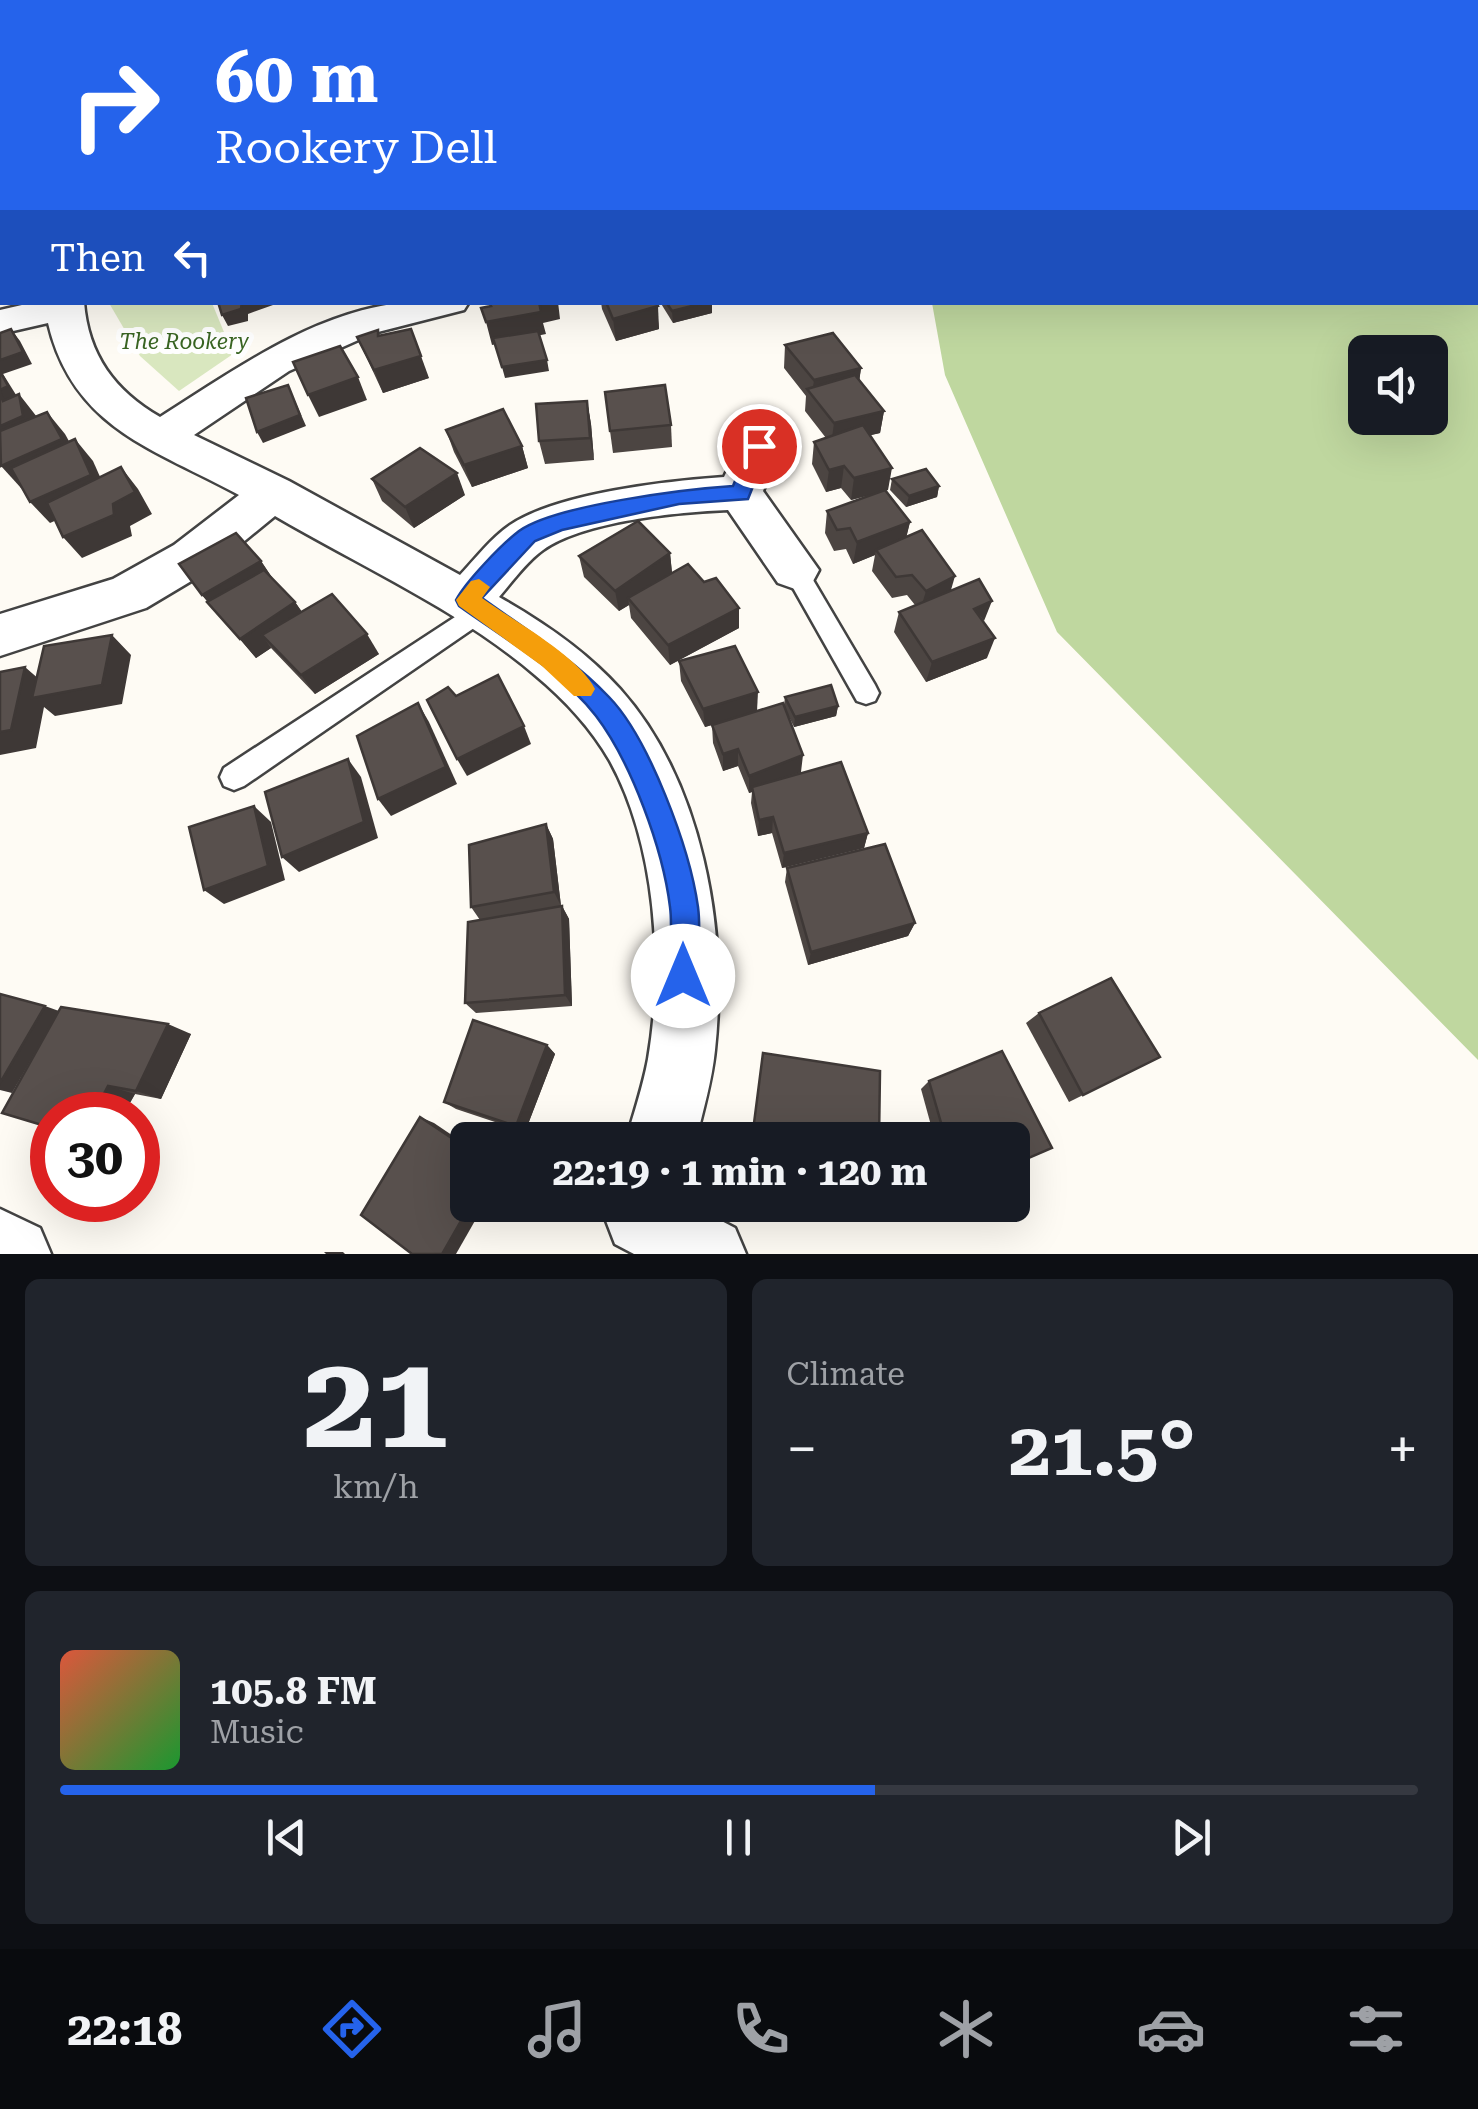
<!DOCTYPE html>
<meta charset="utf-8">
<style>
body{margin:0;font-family:"Roboto Serif",serif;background:#20242c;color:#f1f3f6;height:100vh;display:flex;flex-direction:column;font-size:38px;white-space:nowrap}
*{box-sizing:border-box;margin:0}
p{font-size:32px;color:#9ea1a6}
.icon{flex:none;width:55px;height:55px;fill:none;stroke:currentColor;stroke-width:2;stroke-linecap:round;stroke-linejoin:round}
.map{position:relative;height:1254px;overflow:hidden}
.panel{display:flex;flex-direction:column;gap:25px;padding:25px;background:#0d0f14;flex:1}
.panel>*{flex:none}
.banner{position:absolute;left:0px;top:0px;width:1480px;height:305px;box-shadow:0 10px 40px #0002;background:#2563eb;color:#fff;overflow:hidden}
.tools{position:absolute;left:1348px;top:335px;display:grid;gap:20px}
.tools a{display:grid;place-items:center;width:100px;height:100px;border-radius:15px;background:#171b24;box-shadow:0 10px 40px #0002;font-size:50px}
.speed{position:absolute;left:30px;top:1092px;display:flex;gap:20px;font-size:50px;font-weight:700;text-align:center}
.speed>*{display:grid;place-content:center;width:130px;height:130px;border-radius:50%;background:#171b24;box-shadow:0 10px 40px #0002;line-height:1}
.speed .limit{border:15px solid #d22;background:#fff;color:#111}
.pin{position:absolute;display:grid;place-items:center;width:85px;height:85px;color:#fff;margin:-42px;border:5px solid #fff;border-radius:50%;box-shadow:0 2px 10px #0007}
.me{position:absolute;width:110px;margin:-55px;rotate:0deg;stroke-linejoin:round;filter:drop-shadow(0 0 8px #0008)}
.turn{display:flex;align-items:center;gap:35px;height:210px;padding:0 50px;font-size:45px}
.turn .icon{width:130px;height:130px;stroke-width:2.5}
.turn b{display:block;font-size:70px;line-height:85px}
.then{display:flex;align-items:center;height:95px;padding:0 50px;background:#0003;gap:20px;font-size:38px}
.big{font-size:75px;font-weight:700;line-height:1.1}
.panel .widget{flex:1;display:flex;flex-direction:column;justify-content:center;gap:15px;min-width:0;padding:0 35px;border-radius:15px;background:#20242c}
.panel .dial{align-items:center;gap:0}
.dial b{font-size:130px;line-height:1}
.song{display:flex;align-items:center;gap:30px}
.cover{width:120px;height:120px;border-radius:15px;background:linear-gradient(135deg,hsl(10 70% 55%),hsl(130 70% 35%))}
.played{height:10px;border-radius:5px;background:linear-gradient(90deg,#2563eb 60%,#363941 60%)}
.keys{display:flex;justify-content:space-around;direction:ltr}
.heat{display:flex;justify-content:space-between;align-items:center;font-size:55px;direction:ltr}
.panel .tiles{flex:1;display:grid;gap:25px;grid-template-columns:1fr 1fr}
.widget:last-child{grid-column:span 2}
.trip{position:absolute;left:450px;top:1122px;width:580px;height:100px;border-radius:15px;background:#171b24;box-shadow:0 10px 40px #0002;font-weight:700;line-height:100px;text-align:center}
.tab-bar{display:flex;height:160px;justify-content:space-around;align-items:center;background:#090b0e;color:#9ea1a6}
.tab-bar .icon{width:70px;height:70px}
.tab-bar .selected{color:#2563eb}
.tab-bar b{font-size:45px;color:#f1f3f6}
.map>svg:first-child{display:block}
.farmland{fill:#f3edd5}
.green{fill:#d9e7bf}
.forest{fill:#bfd79f;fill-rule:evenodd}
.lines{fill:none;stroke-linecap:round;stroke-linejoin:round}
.lane-casing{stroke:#434343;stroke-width:5}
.street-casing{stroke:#434343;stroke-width:5}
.lane{fill:#fff;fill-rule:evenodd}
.street{fill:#fff;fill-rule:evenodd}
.wall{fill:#4c4542}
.shaded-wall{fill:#3e3836}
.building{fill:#58504d;stroke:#3e3836;stroke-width:2.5}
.route{fill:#2563eb;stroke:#184099;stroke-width:2.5}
.slow{fill:#f59e0b}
.labels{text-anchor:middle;stroke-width:10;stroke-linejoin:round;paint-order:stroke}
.far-park-label{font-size:22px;font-style:italic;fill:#396523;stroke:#fff}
</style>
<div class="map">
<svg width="1478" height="1254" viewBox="0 0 1478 1254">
<rect width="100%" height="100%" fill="#fefbf4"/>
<path class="farmland" d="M860 0H1478V219V2Z"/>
<path class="green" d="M109 303H212L233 354 179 391 140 356Z"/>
<path class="forest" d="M1478 219V1060L1057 632 945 375 932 303 1478 302ZM1365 352H1430V418H1365Z"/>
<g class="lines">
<defs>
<g id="lane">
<path d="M795 561 803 563 875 685 879 693 875 701 866 704 857 701 783 570 787 563Z"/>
<path d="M481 600 490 603 493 610 490 617 244 786 234 790 224 786 220 777 224 768Z"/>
</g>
<g id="street">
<path d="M35 302H84C88 355 115 391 160 417 233 371 312 313 400 303 423 300 447 302 469 302L464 310 374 333 289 371 194 435 289 481 460 575C476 558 491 538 510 525 558 493 667 481 724 477L744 435 759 431 774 435 781 446 763 491 819 570 812 583 795 589 778 583 728 510C678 512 584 521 543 550 526 562 513 581 499 597 543 622 586 651 620 689 703 782 728 930 715 1050 712 1081 703 1110 696 1140H626C634 1113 643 1086 648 1059 664 965 656 845 610 761 591 728 564 699 535 675 459 610 362 567 275 516L208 571 146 608 0 656V614L113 579 174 545 239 495C155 449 73 429 48 323L0 334V310Z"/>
<path d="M610 1205H691L735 1228 746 1254H634L615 1244 605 1218Z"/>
<path d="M0 1209 40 1228 51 1254H0Z"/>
</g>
</defs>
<use href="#lane" class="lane-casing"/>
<use href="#street" class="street-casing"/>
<use href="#lane" class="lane"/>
<use href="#street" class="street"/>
</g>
<g class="wall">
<path d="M614 0H694V2H633Z"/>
<path d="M601 302H656L659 329 616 341 602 309Z"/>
<path d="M660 302H712V313L673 323Z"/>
<path d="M378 330 380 336 429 378 383 393 357 337Z"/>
<path d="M785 345 861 368 859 381 884 411 880 433 870 435 888 490H886L910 522 906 537 951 591 983 621 987 658 926 682 894 632 899 612 915 605 907 595 892 598 872 571 875 555 853 564 846 549 834 551 825 533 827 511 878 493 851 500 841 488 826 492 812 464 814 442 826 438 805 411 806 396 784 368Z"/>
<path d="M587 401 591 424 594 460 545 464 539 441Z"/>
<path d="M671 425 672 447 613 453 610 431Z"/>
<path d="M446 430 522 446 528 468 472 487 454 452Z"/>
<path d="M372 479 465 495 414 528 382 501Z"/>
<path d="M892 479 939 486 937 497 906 507 890 490Z"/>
<path d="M670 553 672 572 704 582 739 628 670 665 631 618 629 605 619 611 584 577 579 556Z"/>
<path d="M261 561 273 579 295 602 302 612 379 654 315 694 271 648 256 658 202 595Z"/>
<path d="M679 661 757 711 784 705 785 697 838 706 836 716 794 727 786 711 801 772 868 833 864 848 782 868 772 833 758 836 751 803 752 792 749 793 738 766 723 771 713 743 712 725 705 727 681 681Z"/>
<path d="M546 824 553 839 561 906H562L569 919 572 1006 476 1013 465 1003 480 920 471 907Z"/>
<path d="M787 868 915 923 908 936 808 965 785 882Z"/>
<path d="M59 1011 191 1034 161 1099 135 1094 123 1115H52L43 1040Z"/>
<path d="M1039 1013 1160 1057 1069 1102 1026 1023Z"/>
<path d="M547 1045 555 1054 525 1132 456 1109 444 1102Z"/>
<path d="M763 1053 879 1140H764L752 1137Z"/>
<path d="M929 1081 1012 1140H935L921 1089Z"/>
<path d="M817 1205H878V1212L872 1214Z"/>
</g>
<g class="shaded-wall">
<path d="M0 0H37V2H2V12H0Z"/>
<path d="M94 0H141V2H95Z"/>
<path d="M145 0H190V2H146Z"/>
<path d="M196 0H219L204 2H197Z"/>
<path d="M401 0H428L429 2H402Z"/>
<path d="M438 0H472L473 2H438Z"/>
<path d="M663 0H694V2H656Z"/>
<path d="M0 52H2V75H1Z"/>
<rect x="0" y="107" width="2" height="25"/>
<path d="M2 166V201L0 197V170Z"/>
<path d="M242 302H273V305L248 314V321L228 326 222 315Z"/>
<path d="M538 302H558L560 319 543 323 546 334 492 345 486 322Z"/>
<path d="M708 302H712V313L673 323 672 311Z"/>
<path d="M658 306 659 329 616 341 613 319Z"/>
<path d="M11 329 20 341 32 364 3 374 18 398 19 394 37 417 0 456V360Z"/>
<path d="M421 356 429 378 383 393 374 370Z"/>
<path d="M547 360 549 371 505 378 502 367Z"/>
<path d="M861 368 858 391 812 395 814 380Z"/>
<path d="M358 377 367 400 319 417 308 395Z"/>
<path d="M288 385 306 426 263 443 257 432Z"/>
<path d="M587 401 591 424 594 460 590 438Z"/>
<path d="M884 411 880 433 831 445 834 423Z"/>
<path d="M47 412 65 434 80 461 21 488 1 466Z"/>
<path d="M75 439 93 461 109 497 50 523 30 502Z"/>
<path d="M522 446 528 468 472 487 464 465Z"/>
<path d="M844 466 841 488 826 492 829 470Z"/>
<path d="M121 467 138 489 152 514 130 526 132 536 82 558 63 537 113 504Z"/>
<path d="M892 468 888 490 851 500 854 478Z"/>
<path d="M457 473 465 495 414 528 405 507Z"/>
<path d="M939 486 937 497 906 507 909 496Z"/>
<path d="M910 522 905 543 876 550 875 555 853 564 857 542Z"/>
<path d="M670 553 672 574 628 598 629 605 619 611 615 591Z"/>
<path d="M261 561 275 582 207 602 219 616 202 595Z"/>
<path d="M955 576 949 597 920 611 926 591Z"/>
<path d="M992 601 984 621 974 609Z"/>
<path d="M295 602 309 622 262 635 271 648 256 658 240 639Z"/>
<path d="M739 608V628L670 665 668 645Z"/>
<path d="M367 634 379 654 315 694 301 675Z"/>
<path d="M112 635 131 655 122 704 55 716 44 707 36 748 0 755V732L25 667 48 687Z"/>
<path d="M995 638 987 658 926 682 932 662Z"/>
<path d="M758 692 757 711 705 727 703 709Z"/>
<path d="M418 703 429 722 457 784 391 816 378 799Z"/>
<path d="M838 706 836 716 794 727 795 717Z"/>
<path d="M524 726 531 744 467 776 457 759Z"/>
<path d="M738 749V766L723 771V754Z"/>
<path d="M803 755 801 772 752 787V792L749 793V776Z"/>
<path d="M348 759 361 777 378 838 299 872 282 857Z"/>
<path d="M254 806 271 822 285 880 224 904 204 890Z"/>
<path d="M773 817 772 833 758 836 759 820Z"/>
<path d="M546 824 553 839 561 906 554 892Z"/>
<path d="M868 833 864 848 782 868 784 853Z"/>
<path d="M562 906 569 919 572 1006 565 995Z"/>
<path d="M915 923 908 936 808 965 811 952Z"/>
<path d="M45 1006 59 1011 12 1093 0 1090V1083Z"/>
<path d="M168 1024 191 1034 161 1099 136 1091Z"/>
<path d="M547 1045 555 1054 525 1132 516 1126Z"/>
<path d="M108 1086 135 1094 123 1115H93Z"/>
<path d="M420 1117 434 1123 468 1146V1149Z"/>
<path d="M470 1205H484L456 1254H442Z"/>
<path d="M324 1252H343L345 1254H326Z"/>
</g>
<g class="building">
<path d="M235 0H278L273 2H231Z"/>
<rect x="345" y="0" width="36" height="2"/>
<path d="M2 37V52H0V38Z"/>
<path d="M2 89V107H0V90Z"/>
<path d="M2 245V271H0V246Z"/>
<path d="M218 302H242L241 309 222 315Z"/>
<path d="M489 302H539L541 312 486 322 481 308 491 306Z"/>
<path d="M606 302H656L658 306 613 319Z"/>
<path d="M666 302H708L672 311Z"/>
<path d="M11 329 23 352 0 360V333Z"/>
<path d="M411 329 421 356 374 370 357 337 378 330V336Z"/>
<path d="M538 331 547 360 502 367 493 338Z"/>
<path d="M833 333 861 368 814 380 785 345Z"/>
<path d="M340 346 358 377 308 395 293 362Z"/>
<path d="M0 371 8 386 0 390Z"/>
<path d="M855 375 884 411 834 423 807 389Z"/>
<path d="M288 385 300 415 257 432 246 398Z"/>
<path d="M665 385 671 425 610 431 605 392Z"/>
<path d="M0 391 3 401 19 394 23 416 0 426Z"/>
<path d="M587 401 590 438 539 441 536 404Z"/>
<path d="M503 409 522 446 464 465 446 430Z"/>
<path d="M47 412 62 439 1 466 0 431Z"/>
<path d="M863 425 892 468 854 478 844 466 829 470 814 442Z"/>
<path d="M75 439 91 475 30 502 11 468Z"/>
<path d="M420 448 457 473 405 507 372 479Z"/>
<path d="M121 467 135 492 113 504 114 515 63 537 47 503Z"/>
<path d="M926 469 939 486 909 496 892 479Z"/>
<path d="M885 490 910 522 857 542 850 528 837 530 827 511Z"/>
<path d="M638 521 670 553 615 591 579 556Z"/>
<path d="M922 530 955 576 926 591 912 575 896 577 876 550Z"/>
<path d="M236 533 261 561 202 595 179 564Z"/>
<path d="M688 564 704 582 716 578 739 608 668 645 628 598Z"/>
<path d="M264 570 295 602 240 639 207 602Z"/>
<path d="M979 579 992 601 974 609 995 638 932 662 899 612Z"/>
<path d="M332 594 367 634 301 675 262 635Z"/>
<path d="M112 635 102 685 32 698 44 646Z"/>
<path d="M735 646 758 692 703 709 679 661Z"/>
<path d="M25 667 11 730 0 732V672Z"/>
<path d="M498 675 524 726 457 759 427 700 448 687 456 696Z"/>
<path d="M831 685 838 706 795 717 785 697Z"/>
<path d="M418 703 446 767 378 799 357 736Z"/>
<path d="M783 703 803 755 749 776 738 749 723 754 712 725Z"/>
<path d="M348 759 364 822 282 857 265 792Z"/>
<path d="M841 762 868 833 784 853 773 817 759 820 752 787Z"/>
<path d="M254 806 268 866 204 890 189 827Z"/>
<path d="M546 824 554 892 471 907 469 845Z"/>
<path d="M885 844 915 923 811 952 787 868Z"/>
<path d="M562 906 565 995 465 1003 468 922Z"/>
<path d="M1111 978 1160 1057 1083 1095 1039 1013Z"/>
<path d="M0 994 45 1006 0 1083Z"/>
<path d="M61 1007 168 1024 136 1091 108 1086 93 1115H52V1128L2 1113Z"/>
<path d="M473 1020 547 1045 516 1126 444 1102Z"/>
<path d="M1002 1051 1052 1148 1012 1165V1140H946L929 1081Z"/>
<path d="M763 1053 880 1071 879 1140H790L753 1131Z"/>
<path d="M420 1117 468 1149V1205H470L442 1254H412L361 1215Z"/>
<path d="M837 1205H878V1212Z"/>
</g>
<path class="route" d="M759 439 769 446 748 499 679 504 562 530 535 541 482 598C525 629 572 658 609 697 649 738 690 849 698 907 701 929 698 953 698 976L693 986 683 990 673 986 669 976C669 953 673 929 670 907 663 849 631 762 596 716 561 671 505 639 459 606L456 600C466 581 502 544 519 531 555 505 687 489 733 486L749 446Z"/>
<path class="slow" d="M479 579 490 587 482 598C512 620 579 656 595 689L591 696H574L542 666 459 606 456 600 471 581Z"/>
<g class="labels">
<g class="far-park-label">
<text x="184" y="349">The Rookery</text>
</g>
</g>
</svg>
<div class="tools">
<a><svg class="icon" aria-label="sound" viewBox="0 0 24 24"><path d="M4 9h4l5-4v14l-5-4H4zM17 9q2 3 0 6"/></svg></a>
</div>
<div class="speed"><div class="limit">30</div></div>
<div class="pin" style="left:759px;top:446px;background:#d93025"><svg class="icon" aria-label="arrive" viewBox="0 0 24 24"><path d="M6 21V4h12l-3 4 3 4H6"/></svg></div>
<svg class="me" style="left:683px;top:976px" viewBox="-20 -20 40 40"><circle r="19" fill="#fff"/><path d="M0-13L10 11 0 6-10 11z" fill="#2563eb"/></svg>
<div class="trip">22:19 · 1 min · 120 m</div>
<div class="banner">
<div class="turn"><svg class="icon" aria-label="right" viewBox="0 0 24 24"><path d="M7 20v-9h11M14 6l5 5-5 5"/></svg><div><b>60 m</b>Rookery Dell</div></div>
<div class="then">Then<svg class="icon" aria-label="left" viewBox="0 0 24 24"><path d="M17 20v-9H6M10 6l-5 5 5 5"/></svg></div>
</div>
</div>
<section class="panel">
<div class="tiles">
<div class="widget dial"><b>21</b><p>km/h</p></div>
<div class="widget"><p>Climate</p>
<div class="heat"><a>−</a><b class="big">21.5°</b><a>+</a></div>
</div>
<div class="widget">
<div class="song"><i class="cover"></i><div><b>105.8 FM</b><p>Music</p></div></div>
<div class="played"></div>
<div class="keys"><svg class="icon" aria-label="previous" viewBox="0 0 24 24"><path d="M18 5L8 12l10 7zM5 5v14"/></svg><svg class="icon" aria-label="pause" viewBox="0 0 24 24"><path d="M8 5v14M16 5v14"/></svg><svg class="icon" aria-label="next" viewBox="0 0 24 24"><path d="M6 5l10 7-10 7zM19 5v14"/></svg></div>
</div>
</div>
</section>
<nav class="tab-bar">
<b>22:18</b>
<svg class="icon selected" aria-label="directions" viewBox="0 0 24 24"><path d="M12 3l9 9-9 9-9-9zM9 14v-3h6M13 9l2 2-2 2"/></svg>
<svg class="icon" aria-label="music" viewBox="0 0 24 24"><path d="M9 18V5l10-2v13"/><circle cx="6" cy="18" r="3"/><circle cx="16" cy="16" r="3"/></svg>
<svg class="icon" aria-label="phone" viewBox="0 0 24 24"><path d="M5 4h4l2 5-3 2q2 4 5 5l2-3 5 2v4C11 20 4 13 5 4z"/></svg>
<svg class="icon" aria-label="climate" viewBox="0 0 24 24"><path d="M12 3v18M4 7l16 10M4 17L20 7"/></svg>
<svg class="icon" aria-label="car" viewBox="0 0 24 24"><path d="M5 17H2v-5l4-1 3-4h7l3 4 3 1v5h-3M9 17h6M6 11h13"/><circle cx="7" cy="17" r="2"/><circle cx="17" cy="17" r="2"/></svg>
<svg class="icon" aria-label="filters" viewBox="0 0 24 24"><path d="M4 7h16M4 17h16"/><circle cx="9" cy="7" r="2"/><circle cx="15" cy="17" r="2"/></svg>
</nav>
